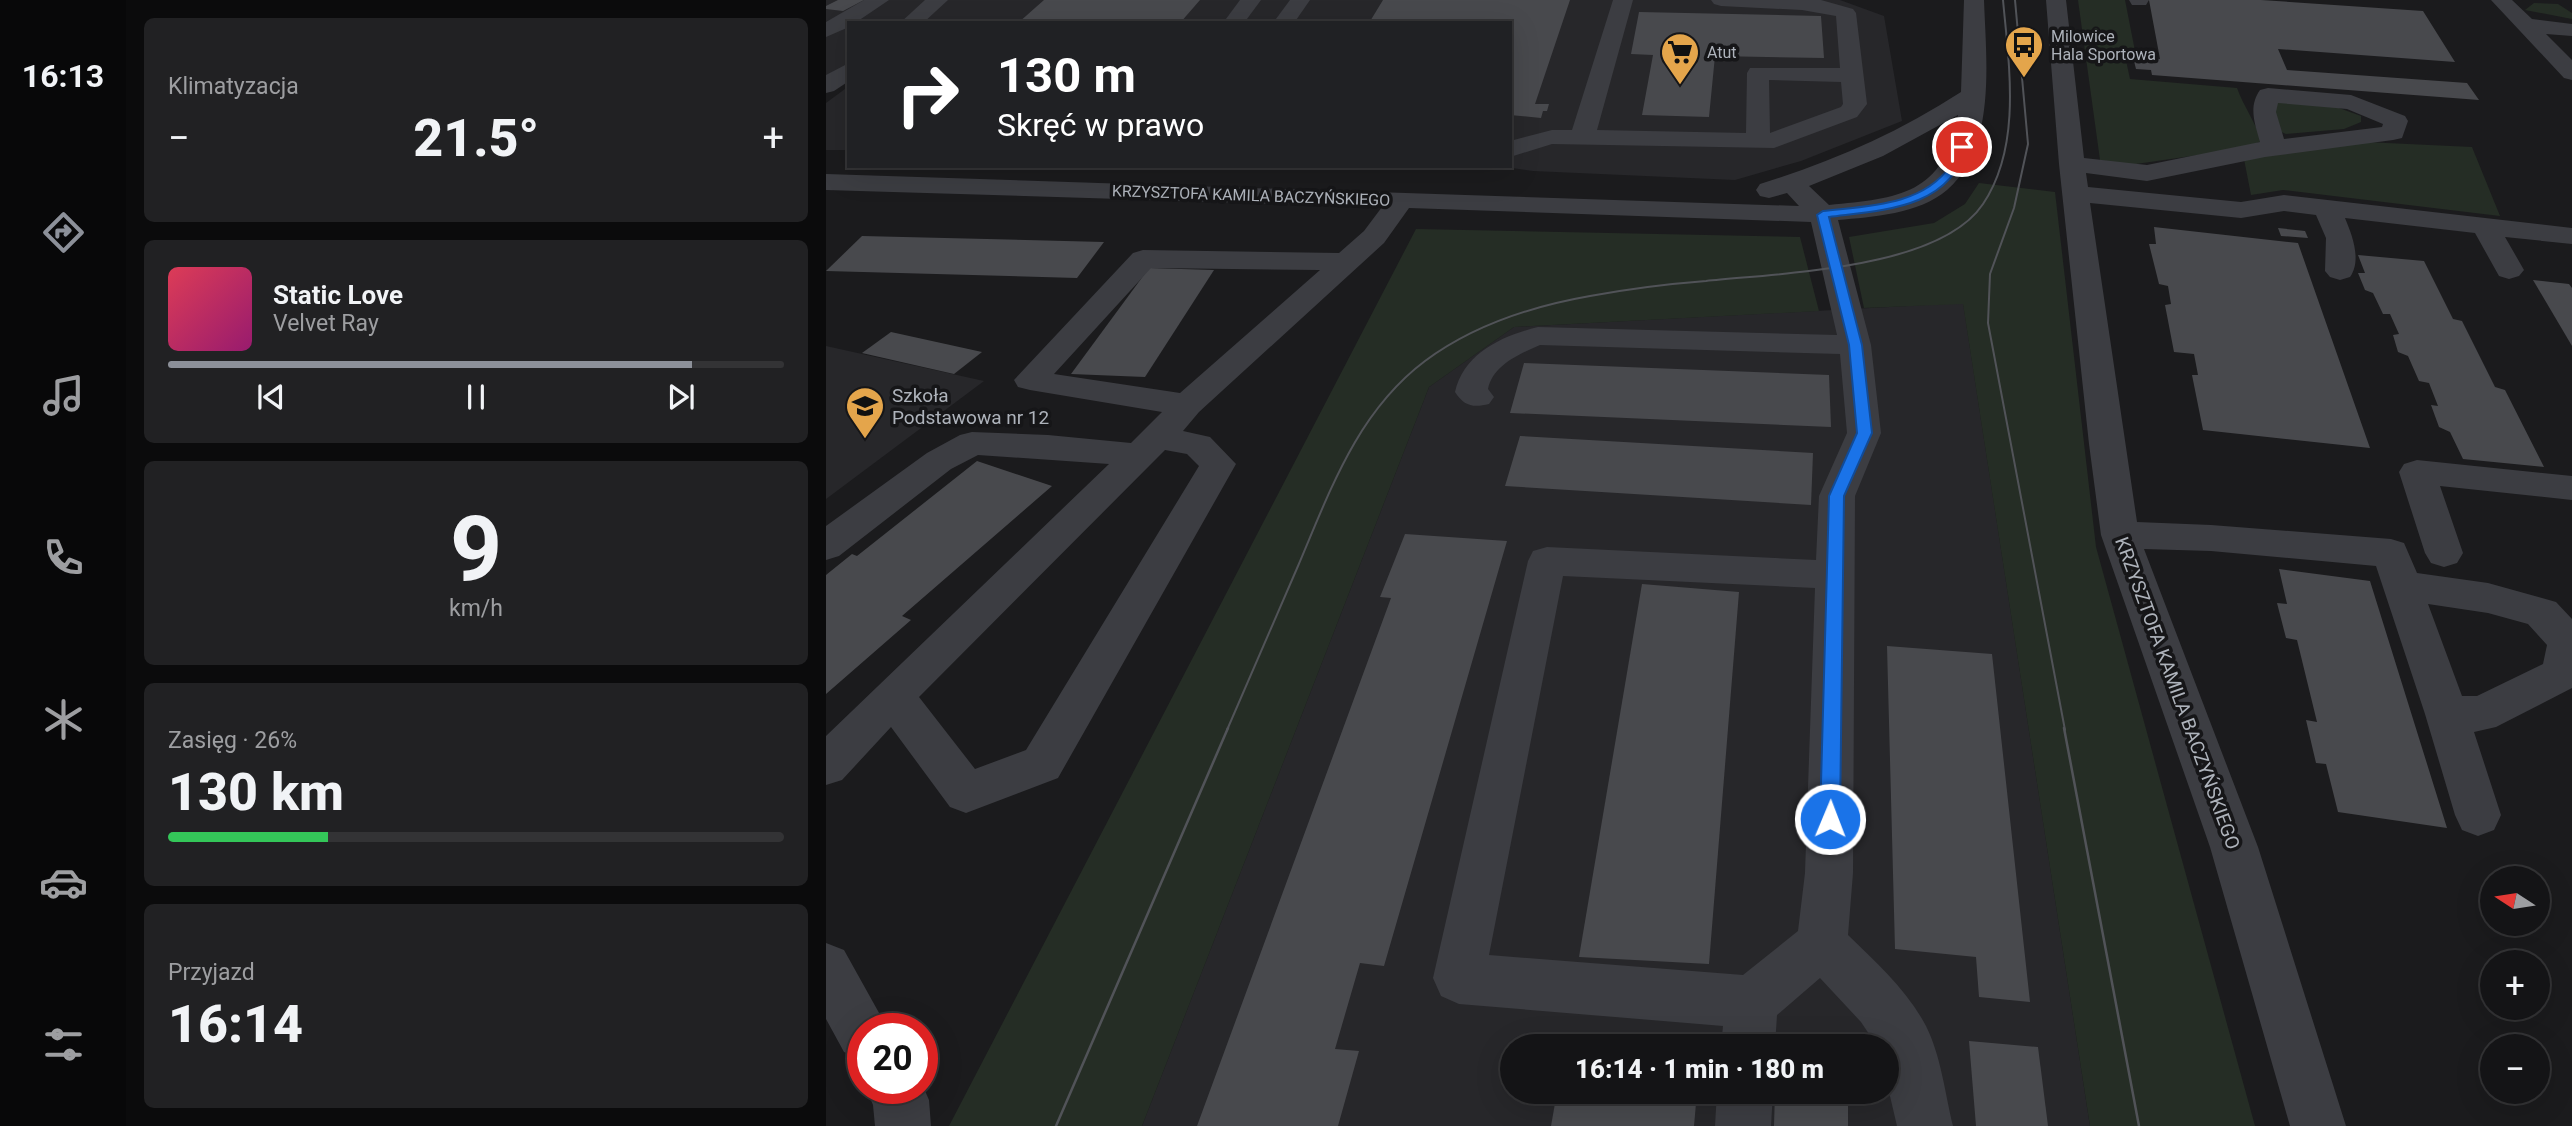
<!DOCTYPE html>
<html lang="pl">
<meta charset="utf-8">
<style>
body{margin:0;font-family:Roboto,sans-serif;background:#212123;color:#f1f3f6;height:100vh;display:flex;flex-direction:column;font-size:26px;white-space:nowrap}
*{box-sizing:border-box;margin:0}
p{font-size:23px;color:#9d9ea1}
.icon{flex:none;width:38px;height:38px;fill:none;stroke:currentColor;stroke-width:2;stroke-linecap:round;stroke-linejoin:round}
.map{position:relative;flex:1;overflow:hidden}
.side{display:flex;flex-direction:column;gap:18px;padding:18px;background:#0b0b0c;width:700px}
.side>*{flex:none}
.guide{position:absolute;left:21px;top:21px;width:665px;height:147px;border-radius:0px;box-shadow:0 7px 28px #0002,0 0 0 2px #333335;background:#202124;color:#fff;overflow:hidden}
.needle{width:46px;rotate:282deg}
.buttons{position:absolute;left:1654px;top:866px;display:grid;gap:14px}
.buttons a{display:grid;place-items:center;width:70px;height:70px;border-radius:50%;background:#141416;box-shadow:0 7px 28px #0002,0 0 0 2px #333335;font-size:35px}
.speed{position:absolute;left:21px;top:1013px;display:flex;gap:14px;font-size:35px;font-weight:700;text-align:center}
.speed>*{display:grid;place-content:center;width:91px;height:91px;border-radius:50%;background:#141416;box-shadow:0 7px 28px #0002,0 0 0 2px #333335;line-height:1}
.speed .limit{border:10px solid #d22;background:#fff;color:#111}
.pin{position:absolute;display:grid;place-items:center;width:60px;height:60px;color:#fff;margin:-30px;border:4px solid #fff;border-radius:50%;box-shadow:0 2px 7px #0007}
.me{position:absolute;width:77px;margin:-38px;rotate:1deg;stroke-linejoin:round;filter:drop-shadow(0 0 5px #0008)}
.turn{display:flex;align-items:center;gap:24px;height:147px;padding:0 35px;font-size:32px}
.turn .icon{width:91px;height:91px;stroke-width:2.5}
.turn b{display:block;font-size:49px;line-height:60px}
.big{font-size:52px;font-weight:800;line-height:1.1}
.side .tile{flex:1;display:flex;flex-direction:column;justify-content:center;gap:10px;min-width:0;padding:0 24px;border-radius:10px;background:#212123}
.side .dial{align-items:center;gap:0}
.dial b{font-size:91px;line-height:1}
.song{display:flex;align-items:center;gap:21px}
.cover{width:84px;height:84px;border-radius:10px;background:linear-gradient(135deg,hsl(350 70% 55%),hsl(320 70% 35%))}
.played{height:7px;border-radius:4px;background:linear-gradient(90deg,#8c9099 85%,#333335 85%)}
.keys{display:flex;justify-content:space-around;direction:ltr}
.heat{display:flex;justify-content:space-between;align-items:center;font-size:38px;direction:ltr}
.charge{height:10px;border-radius:5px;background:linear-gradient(90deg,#34c759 26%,#333335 0)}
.trip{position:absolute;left:674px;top:1034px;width:399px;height:70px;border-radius:35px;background:#141416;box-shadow:0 7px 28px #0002,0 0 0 2px #333335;font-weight:800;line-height:70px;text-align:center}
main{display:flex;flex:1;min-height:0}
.dock{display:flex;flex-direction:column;width:126px;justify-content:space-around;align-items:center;background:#080809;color:#9d9ea1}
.dock .icon{width:49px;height:49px}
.dock .current{color:#8c9099}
.dock b{font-size:32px;color:#f1f3f6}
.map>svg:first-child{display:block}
.built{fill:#27272a;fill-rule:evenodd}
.green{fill:#252d25}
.building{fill:#48494d}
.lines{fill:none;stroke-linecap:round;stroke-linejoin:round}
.minor{fill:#3c3d42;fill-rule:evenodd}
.tram-far1{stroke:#515358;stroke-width:2}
.tram{stroke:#515358;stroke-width:2.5}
.route{fill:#1a73e8;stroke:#114b97;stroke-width:2}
.labels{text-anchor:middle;stroke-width:7;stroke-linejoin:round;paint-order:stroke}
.far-poi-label{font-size:16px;fill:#aeb3bb;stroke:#161618;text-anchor:start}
.far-street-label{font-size:16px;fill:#aeb3bb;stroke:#161618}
.poi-label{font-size:19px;fill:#aeb3bb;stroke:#161618;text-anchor:start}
.street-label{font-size:19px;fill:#aeb3bb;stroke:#161618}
</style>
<main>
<nav class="dock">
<b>16:13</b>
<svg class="icon current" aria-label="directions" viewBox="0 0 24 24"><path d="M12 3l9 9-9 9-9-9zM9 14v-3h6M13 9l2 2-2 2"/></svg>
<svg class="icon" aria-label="music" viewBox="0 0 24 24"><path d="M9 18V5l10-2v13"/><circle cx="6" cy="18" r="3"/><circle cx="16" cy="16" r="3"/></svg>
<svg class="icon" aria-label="phone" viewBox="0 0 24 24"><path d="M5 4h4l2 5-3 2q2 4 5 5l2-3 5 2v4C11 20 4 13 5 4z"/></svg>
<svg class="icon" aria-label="climate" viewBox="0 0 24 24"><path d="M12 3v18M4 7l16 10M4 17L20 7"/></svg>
<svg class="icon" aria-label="car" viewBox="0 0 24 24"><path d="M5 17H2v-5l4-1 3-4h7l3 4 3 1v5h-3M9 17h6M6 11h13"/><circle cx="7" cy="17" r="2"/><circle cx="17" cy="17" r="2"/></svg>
<svg class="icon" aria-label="filters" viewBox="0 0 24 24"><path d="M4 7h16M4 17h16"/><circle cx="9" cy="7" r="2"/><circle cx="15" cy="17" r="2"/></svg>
</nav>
<section class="side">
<div class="tile"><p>Klimatyzacja</p>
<div class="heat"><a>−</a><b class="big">21.5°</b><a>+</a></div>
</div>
<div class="tile">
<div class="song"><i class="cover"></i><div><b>Static Love</b><p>Velvet Ray</p></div></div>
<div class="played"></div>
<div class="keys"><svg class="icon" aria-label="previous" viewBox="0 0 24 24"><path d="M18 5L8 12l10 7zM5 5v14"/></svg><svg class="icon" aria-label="pause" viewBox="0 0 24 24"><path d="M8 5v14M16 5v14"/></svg><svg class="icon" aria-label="next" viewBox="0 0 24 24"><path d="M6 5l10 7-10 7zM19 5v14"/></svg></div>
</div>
<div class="tile dial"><b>9</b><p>km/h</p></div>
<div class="tile"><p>Zasięg · 26%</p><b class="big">130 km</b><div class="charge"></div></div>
<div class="tile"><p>Przyjazd</p><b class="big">16:14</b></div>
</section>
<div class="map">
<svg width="1746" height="1126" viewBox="0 0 1746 1126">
<rect width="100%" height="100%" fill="#1b1b1d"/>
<g class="built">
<path d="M0 0H1014L1058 16 1076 121 975 161 909 180 707 171 672 166H684V23H23V83L0 82Z"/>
<path d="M23 86V150H0V103Z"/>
<path d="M1137 303 1264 1126H316L603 387 688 327ZM686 1046H1060V1092H686Z"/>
<path d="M0 346 158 381 0 499Z"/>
</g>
<g class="green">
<path d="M1252 0H1299L1309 51H1298L1304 79 1411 88C1418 107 1429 122 1436 141L1414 149 1303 165 1274 160Z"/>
<path d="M1708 3 1732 4 1746 13V19L1699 10Z"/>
<path d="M1460 99 1513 108 1535 116V122L1518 129 1460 134 1451 130 1446 105Z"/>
<path d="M1539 142 1646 147 1674 216 1457 190 1425 195 1418 159Z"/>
<path d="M1153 183 1229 192 1270 547 1429 1126H1264L1137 304 1038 308 1023 237 1108 223 1139 204Z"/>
<path d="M590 229 974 237 993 311 688 327 603 387 316 1126H123Z"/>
</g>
<g class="building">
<path d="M12 0H38L17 11 0 9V6Z"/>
<path d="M218 0H374L354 23H192Z"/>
<path d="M557 0H744L709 104H723L721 111H717L715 118 684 115V23H543Z"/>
<path d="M1323 0H1435L1597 11 1629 62 1452 49 1461 70 1641 83 1653 100 1326 75 1325 70 1310 69 1307 57 1334 59Z"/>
<path d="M813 12 995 16 998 58 889 56 883 117 816 115 827 55 805 54Z"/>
<path d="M1328 227 1472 243 1544 448 1377 430 1366 375H1372L1368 354 1348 352 1339 305 1345 304 1342 286 1333 284 1323 244H1330Z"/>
<path d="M1452 228 1479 231 1482 238 1455 236Z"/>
<path d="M36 236 278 242 251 278 0 271Z"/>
<path d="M1532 255 1598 261 1627 319 1636 321 1669 387 1679 390 1718 467 1637 459 1624 432 1613 427 1605 405 1612 406 1603 383 1593 381 1582 356 1572 352 1567 335 1573 334 1564 314H1557L1547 293 1539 290 1532 273H1539Z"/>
<path d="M323 268 388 270 319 377 245 374Z"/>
<path d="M1707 280 1743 284 1746 288V346Z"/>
<path d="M65 332 156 352 128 374 36 353Z"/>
<path d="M698 363 1003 375 1005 427 684 413Z"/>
<path d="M694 436 987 453 985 505 679 486Z"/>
<path d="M151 461 226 486 76 616 85 620 0 694V575L26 554 31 556Z"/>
<path d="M579 534 681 541 558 966 534 963 509 1049 533 1051 512 1126H371L565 598 554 597Z"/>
<path d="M1453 569 1544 581 1621 828 1512 812 1500 764 1490 763 1486 746 1480 720 1491 722 1471 640 1460 638 1451 603 1461 604Z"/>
<path d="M816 584 913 592 883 964 753 957Z"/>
<path d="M1061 646 1166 654 1204 1002 1153 997 1150 957 1069 949Z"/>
<path d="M951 1034 1021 1040V1046H950Z"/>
<path d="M740 1037 825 1045V1046H739Z"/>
<path d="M1143 1041 1212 1047 1222 1126H1150Z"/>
<path d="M731 1092H871L868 1126H725Z"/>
<path d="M949 1092H1022V1126H948Z"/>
</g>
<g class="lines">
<g class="minor">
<path d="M38 0H63L29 23H23V27L0 37V22Z"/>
<path d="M99 0H122L97 23H74Z"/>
<path d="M414 0H435L418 23H397Z"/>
<path d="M464 0H484L468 23H447Z"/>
<path d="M787 0H807L771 130 920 133 921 73 924 68H1014L1010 16 976 10 895 6 888 4 885 0H995L1027 9 1030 13 1041 104 1031 117 948 148 726 144 684 157V141L726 130H746ZM943 80 1015 82 1017 104 1015 107 944 133Z"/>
<path d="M1138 0H1158C1160 60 1171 147 1121 190 1093 214 1046 217 1012 220L1045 345 1055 433 1029 496 1027 873 1022 935C1051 963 1081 990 1100 1026 1115 1056 1119 1093 1127 1126H1071L1060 1079V1046H1051L1035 1022 994 978 951 1015 949 1046H895L897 1026 633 1004 615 996 607 978 702 561 707 551 721 547 990 560 993 496 1021 433 1014 354 714 345C693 354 667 365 662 389L668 397 663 404C647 408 638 406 629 392 638 353 676 336 712 327L1011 335 985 222 583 208 558 243 373 412 357 431 384 437 410 464 232 778 140 813 124 807 65 727 16 780 0 785V736L283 464 152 455 125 469 13 556 0 560V526L101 453 134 435 146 432 222 435 305 443 336 412 204 390 192 387 188 380 307 253 317 250 513 253 538 231 556 207 0 190V174L973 206 961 193 943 198 934 196 930 190 934 184C1005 162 1072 133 1135 92ZM1132 115C1118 195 1073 198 1003 205L983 186 1057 156ZM325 268 494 270 354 393 228 374ZM339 450 361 454 373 466 200 750 149 769 93 697ZM737 576 989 588 979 873 972 931 917 975 663 955Z"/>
<path d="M1220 0H1240L1258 158 1321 165 1434 142C1429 124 1422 107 1434 90L1442 88 1525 95 1579 116 1582 121 1576 138 1567 140 1439 157 1321 181 1260 173 1262 187 1415 202 1458 195 1746 228V244L1679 237 1698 270 1693 276 1683 279 1673 276 1649 233 1519 218C1526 235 1536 260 1524 277L1514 280 1504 277 1499 271 1500 238 1490 215 1458 211 1415 218 1264 203 1311 522 1385 525 1565 539 1578 543 1591 573 1662 583 1716 598 1730 602 1746 619V688L1670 727 1648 732 1675 815 1668 830 1652 836 1636 830 1629 815 1599 714 1550 566 1385 551 1318 549 1432 847 1520 1126H1464L1384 847 1275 535 1263 444 1233 164ZM1452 103 1521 109 1557 124 1556 127 1458 139 1450 112ZM1602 604 1662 613 1702 624 1721 645 1717 664 1651 696H1636Z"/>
<path d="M1303 0H1323L1320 5H1306Z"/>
<path d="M1665 0H1686L1706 19 1746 24V36L1720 34 1746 60V80L1738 78Z"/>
<path d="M23 63V81L8 91 0 93V75Z"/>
<path d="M1591 460 1746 476V500L1614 486 1637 553 1631 563 1618 567 1605 563 1599 553 1573 472 1578 464Z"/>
<path d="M0 943 18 950 62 1029H37V1060L18 1052 0 1019Z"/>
<path d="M96 1084 103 1100 105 1126H49L47 1105 40 1088H96Z"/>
<path d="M891 1092H947L945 1126H889Z"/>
</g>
<g class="tram-far1">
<path d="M1189 0 1202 144 1188 208 1164 274 1162 323 1239 730"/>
<path d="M401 730C424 676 448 621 472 566 504 491 531 412 599 361 646 326 707 306 764 296 802 289 841 284 880 281 952 273 1113 270 1157 204 1196 146 1183 66 1177 0"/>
</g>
<g class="tram">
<path d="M1238 728 1313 1126"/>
<path d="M230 1126 402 728"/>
</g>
</g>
<path class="route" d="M1132 145 1141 147C1123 209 1057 210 1003 217L1036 345 1046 433 1018 496 1014 819 1011 825 1004 828 997 825 994 819 1003 496 1031 433 1023 345 991 215 997 211C1040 206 1097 206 1124 166 1128 160 1129 151 1132 145Z"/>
<defs>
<symbol id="bus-pin" viewBox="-11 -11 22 30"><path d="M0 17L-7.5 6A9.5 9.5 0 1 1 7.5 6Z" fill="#e4a54b" stroke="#161618"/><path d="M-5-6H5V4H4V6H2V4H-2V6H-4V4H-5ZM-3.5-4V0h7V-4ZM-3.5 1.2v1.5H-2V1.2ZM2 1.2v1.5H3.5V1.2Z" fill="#111"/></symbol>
<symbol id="supermarket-pin" viewBox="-11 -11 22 30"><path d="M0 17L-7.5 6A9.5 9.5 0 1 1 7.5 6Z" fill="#e4a54b" stroke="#161618"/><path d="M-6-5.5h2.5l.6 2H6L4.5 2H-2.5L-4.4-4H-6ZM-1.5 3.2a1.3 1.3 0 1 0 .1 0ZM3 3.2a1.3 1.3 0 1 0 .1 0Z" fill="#111"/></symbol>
<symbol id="school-pin" viewBox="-11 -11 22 30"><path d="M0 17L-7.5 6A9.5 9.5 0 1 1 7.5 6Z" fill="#e4a54b" stroke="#161618"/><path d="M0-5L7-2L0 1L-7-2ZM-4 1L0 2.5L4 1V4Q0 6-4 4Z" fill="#111"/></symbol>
</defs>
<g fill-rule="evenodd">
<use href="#bus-pin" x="1176" y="23" width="44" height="60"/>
<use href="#supermarket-pin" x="832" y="30" width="44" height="60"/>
<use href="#school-pin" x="17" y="384" width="44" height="60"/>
</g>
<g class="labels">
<g class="far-poi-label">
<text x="1225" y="42">Milowice<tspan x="1225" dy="18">Hala Sportowa</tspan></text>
<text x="881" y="58">Atut</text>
</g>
<g class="far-street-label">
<text transform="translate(425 195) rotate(2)" y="6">KRZYSZTOFA KAMILA BACZYŃSKIEGO</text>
</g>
<g class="poi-label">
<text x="66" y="402">Szkoła<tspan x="66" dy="22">Podstawowa nr 12</tspan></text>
</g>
<g class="street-label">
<text transform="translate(1352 693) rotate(70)" y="7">KRZYSZTOFA KAMILA BACZYŃSKIEGO</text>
</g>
</g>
</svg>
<div class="buttons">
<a><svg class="needle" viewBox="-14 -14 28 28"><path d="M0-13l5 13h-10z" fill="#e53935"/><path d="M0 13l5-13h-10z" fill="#9d9ea1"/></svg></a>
<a>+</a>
<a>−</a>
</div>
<div class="speed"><div class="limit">20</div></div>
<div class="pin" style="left:1136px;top:147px;background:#d93025"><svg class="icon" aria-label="arrive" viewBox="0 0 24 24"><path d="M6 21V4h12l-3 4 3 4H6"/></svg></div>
<svg class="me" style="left:1004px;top:819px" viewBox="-20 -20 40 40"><circle r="17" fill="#1a73e8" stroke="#fff" stroke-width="3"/><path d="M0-11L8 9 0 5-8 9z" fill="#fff"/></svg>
<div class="trip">16:14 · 1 min · 180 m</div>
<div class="guide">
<div class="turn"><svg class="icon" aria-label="right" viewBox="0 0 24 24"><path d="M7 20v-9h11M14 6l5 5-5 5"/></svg><div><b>130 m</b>Skręć w prawo</div></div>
</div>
</div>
</main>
